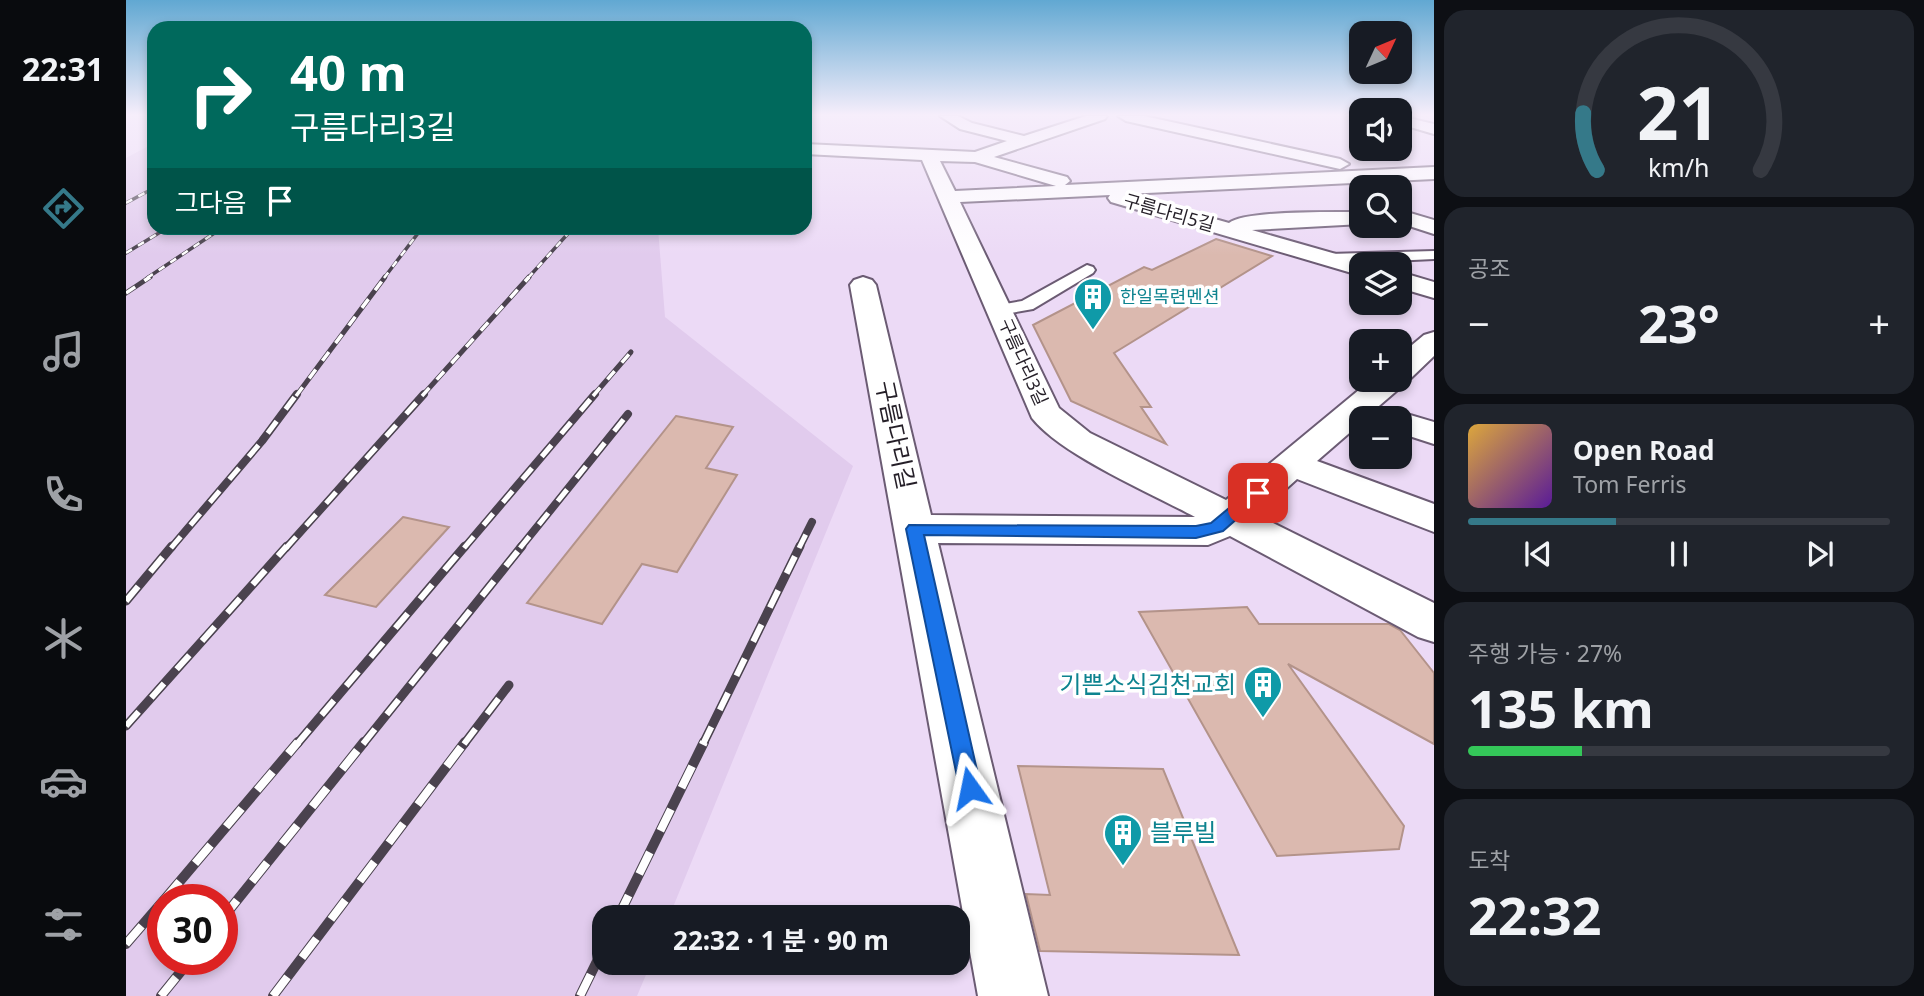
<!DOCTYPE html>
<html lang="ko">
<meta charset="utf-8">
<style>
body{margin:0;font-family:"Noto Sans","Noto Sans KR",sans-serif;background:#20242c;color:#f1f3f6;height:100vh;display:flex;flex-direction:column;font-size:26px;white-space:nowrap}
*{box-sizing:border-box;margin:0}
p{font-size:23px;color:#9ea1a6}
.icon{flex:none;width:38px;height:38px;fill:none;stroke:currentColor;stroke-width:2;stroke-linecap:round;stroke-linejoin:round}
.map{position:relative;flex:1;overflow:hidden}
.details{display:flex;flex-direction:column;gap:10px;padding:10px;background:#0d0f14;width:490px}
.details>*{flex:none}
.hud{position:absolute;left:21px;top:21px;width:665px;height:214px;border-radius:21px;box-shadow:0 4px 10px #0003;background:#00695c;color:#fff;overflow:hidden}
.needle{width:46px;rotate:46deg}
.tools{position:absolute;left:1223px;top:21px;display:grid;gap:14px}
.tools a{display:grid;place-items:center;width:63px;height:63px;border-radius:14px;background:#171b24;box-shadow:0 4px 10px #0003;font-size:35px}
.speed{position:absolute;left:21px;top:884px;display:flex;gap:14px;font-size:35px;font-weight:700;text-align:center}
.speed>*{display:grid;place-content:center;width:91px;height:91px;border-radius:50%;background:#171b24;box-shadow:0 4px 10px #0003;line-height:1}
.speed .limit{border:10px solid #d22;background:#fff;color:#111}
.pin{position:absolute;display:grid;place-items:center;width:60px;height:60px;color:#fff;margin:-30px;border-radius:14px;box-shadow:0 4px 10px #0006}
.me{position:absolute;width:77px;margin:-38px;rotate:348deg;stroke-linejoin:round;filter:drop-shadow(0 0 5px #0008)}
.turn{display:flex;align-items:center;gap:24px;height:147px;padding:0 28px;font-size:32px}
.turn .icon{width:91px;height:91px;stroke-width:2.5}
.turn b{display:block;font-size:49px;line-height:60px}
.then{display:flex;align-items:center;height:66px;padding:0 28px;background:#0003;gap:14px;font-size:26px}
.big{font-size:52px;font-weight:700;line-height:1.1}
.details .card{flex:1;display:flex;flex-direction:column;justify-content:center;gap:10px;min-width:0;padding:0 24px;border-radius:21px;background:#20242c}
.details .dial{align-items:center;gap:0}
.dial svg{height:182px;overflow:visible;fill:none;stroke:#363941;stroke-width:7;stroke-linecap:round;text-anchor:middle}
.dial text{fill:#f1f3f6;stroke:none}
.song{display:flex;align-items:center;gap:21px}
.cover{width:84px;height:84px;border-radius:10px;background:linear-gradient(135deg,hsl(40 70% 55%),hsl(270 70% 35%))}
.played{height:7px;border-radius:4px;background:linear-gradient(90deg,#357989 35%,#363941 35%)}
.keys{display:flex;justify-content:space-around;direction:ltr}
.heat{display:flex;justify-content:space-between;align-items:center;font-size:38px;direction:ltr}
.charge{height:10px;border-radius:5px;background:linear-gradient(90deg,#34c759 27%,#363941 0)}
.trip{position:absolute;left:466px;top:905px;width:378px;height:70px;border-radius:21px;background:#171b24;box-shadow:0 4px 10px #0003;font-weight:700;line-height:70px;text-align:center}
main{display:flex;flex:1;min-height:0}
.menu{display:flex;flex-direction:column;width:126px;justify-content:space-around;align-items:center;background:#090b0e;color:#9ea1a6}
.menu .icon{width:49px;height:49px}
.menu .current{color:#357989}
.menu b{font-size:32px;color:#f1f3f6}
.map>svg:first-child{display:block}
.built{fill:#e1cbed;fill-rule:evenodd}
.building{fill:#dbb9af;stroke:#b3938a;stroke-width:2}
.lines{fill:none;stroke-linecap:round;stroke-linejoin:round}
.service-casing{stroke:#6b5b73;stroke-width:4}
.minor-casing{stroke:#6b5b73;stroke-width:4}
.service{fill:#fff;fill-rule:evenodd}
.minor{fill:#fff;fill-rule:evenodd}
.rail-far4-casing{stroke:#4a424e;stroke-width:3.5}
.rail-far3-casing{stroke:#4a424e;stroke-width:5}
.rail-far2-casing{stroke:#4a424e;stroke-width:8}
.rail-far1-casing{stroke:#4a424e;stroke-width:9}
.rail-casing{stroke:#4a424e;stroke-width:10}
.rail-far4{stroke:#fff;stroke-width:2.5;stroke-dasharray:7;stroke-linecap:butt}
.rail-far3{stroke:#fff;stroke-width:3.5;stroke-dasharray:11;stroke-linecap:butt}
.rail-far2{stroke:#fff;stroke-width:5;stroke-dasharray:15;stroke-linecap:butt}
.rail-far1{stroke:#fff;stroke-width:6;stroke-dasharray:19;stroke-linecap:butt}
.rail{stroke:#fff;stroke-width:8;stroke-dasharray:24;stroke-linecap:butt}
.route{fill:#1a73e8;stroke:#114b97;stroke-width:2}
.labels{text-anchor:middle;stroke-width:7;stroke-linejoin:round;paint-order:stroke}
.far-street-label{font-size:18px;fill:#241e27;stroke:#fff}
.far-culture-label{font-size:18px;fill:#0d838f;stroke:#fff;text-anchor:start}
.near-street-label{font-size:24px;fill:#241e27;stroke:#fff}
.near-culture-label{font-size:24px;fill:#0d838f;stroke:#fff;text-anchor:end}
</style>
<main>
<nav class="menu">
<b>22:31</b>
<svg class="icon current" aria-label="directions" viewBox="0 0 24 24"><path d="M12 3l9 9-9 9-9-9zM9 14v-3h6M13 9l2 2-2 2"/></svg>
<svg class="icon" aria-label="music" viewBox="0 0 24 24"><path d="M9 18V5l10-2v13"/><circle cx="6" cy="18" r="3"/><circle cx="16" cy="16" r="3"/></svg>
<svg class="icon" aria-label="phone" viewBox="0 0 24 24"><path d="M5 4h4l2 5-3 2q2 4 5 5l2-3 5 2v4C11 20 4 13 5 4z"/></svg>
<svg class="icon" aria-label="climate" viewBox="0 0 24 24"><path d="M12 3v18M4 7l16 10M4 17L20 7"/></svg>
<svg class="icon" aria-label="car" viewBox="0 0 24 24"><path d="M5 17H2v-5l4-1 3-4h7l3 4 3 1v5h-3M9 17h6M6 11h13"/><circle cx="7" cy="17" r="2"/><circle cx="17" cy="17" r="2"/></svg>
<svg class="icon" aria-label="filters" viewBox="0 0 24 24"><path d="M4 7h16M4 17h16"/><circle cx="9" cy="7" r="2"/><circle cx="15" cy="17" r="2"/></svg>
</nav>
<div class="map">
<svg width="1308" height="996" viewBox="0 0 1308 996">
<rect width="100%" height="100%" fill="#ecdaf6"/>
<path class="built" d="M28 143V228H532L539 317 727 466 543 917H478V962L525 963 511 996H0V158ZM37 900H96V959H37Z"/>
<g class="building">
<path d="M1090 239 1146 256 988 353 1025 407H1015L1040 444 945 401 907 325 1018 267 1026 270Z"/>
<path d="M550 416 607 427 580 468 611 475 551 572 516 564 476 624 401 603Z"/>
<path d="M277 517 323 527 250 607 199 595Z"/>
<path d="M1121 607 1133 624H1263L1274 630 1308 673V744L1162 664 1278 826 1273 849 1151 856 1013 612Z"/>
<path d="M892 766 1037 769 1113 955 914 951 900 894 924 895Z"/>
</g>
<g class="lines">
<defs>
<g id="service">
<path d="M1308 251V259L1203 264 1195 259 1203 254Z"/>
<path d="M961 265 967 267 969 270 967 273 907 309 874 315 865 310 868 306 896 301Z"/>
</g>
<g id="minor">
<path d="M814 116H832L846 123 898 136 960 116H981L979 119 868 157 941 177 944 181 939 185 1308 167V179L1000 194 1103 223C1119 210 1211 212 1236 212V224L1126 230 1245 264H1236V276L985 202 982 198 984 195 834 202 933 408 964 433 1100 500 1245 380H1274V355L1298 335 1308 332V356L1285 378 1279 379 1275 387 1239 418H1236V422L1191 461 1308 504V532L1171 479 1131 515 1308 603V642L1292 637 1104 536 1082 545 812 543 922 996H852L724 285 728 280 737 277 746 280 750 285 805 515 1069 517C1025 493 935 455 906 418L796 160 679 154V144L849 152 881 141 834 129ZM814 161 849 162 930 186 829 191Z"/>
<path d="M992 116H1018L1214 159 1223 164 1214 169 1000 121Z"/>
<path d="M1274 116 1308 124V134L1274 124Z"/>
<path d="M1274 210 1308 220V234L1274 223Z"/>
<path d="M1274 272 1308 282V298L1274 288Z"/>
<path d="M1274 412 1308 422V444L1274 433V418H1260L1262 415Z"/>
</g>
</defs>
<use href="#service" class="service-casing"/>
<use href="#minor" class="minor-casing"/>
<use href="#service" class="service"/>
<use href="#minor" class="minor"/>
<defs>
<g id="rail-far4">
<path d="M0 203 28 188"/>
<path d="M0 253 41 228"/>
<path d="M21 278 96 228"/>
<path d="M258 278 296 228"/>
<path d="M402 278 447 228"/>
</g>
<g id="rail-far3">
<path d="M0 293 24 277"/>
<path d="M170 396 259 277"/>
<path d="M296 396 403 277"/>
<path d="M467 396 505 352"/>
</g>
<g id="rail-far2">
<path d="M45 548 136 441 171 394"/>
<path d="M160 548 298 394"/>
<path d="M338 548 469 394"/>
<path d="M394 548 502 414"/>
<path d="M673 548 686 522"/>
</g>
<g id="rail-far1">
<path d="M0 601 46 546"/>
<path d="M0 726 161 546"/>
<path d="M171 744 339 546"/>
<path d="M237 744 396 546"/>
<path d="M338 744 383 685"/>
<path d="M577 744 674 546"/>
</g>
<g id="rail">
<path d="M38 900 172 742"/>
<path d="M492 917 578 742"/>
<path d="M96 919 238 742"/>
<path d="M0 944 37 901"/>
<path d="M35 996 65 959"/>
<path d="M147 996 339 742"/>
<path d="M454 996 478 947"/>
</g>
</defs>
<use href="#rail-far4" class="rail-far4-casing"/>
<use href="#rail-far3" class="rail-far3-casing"/>
<use href="#rail-far2" class="rail-far2-casing"/>
<use href="#rail-far1" class="rail-far1-casing"/>
<use href="#rail" class="rail-casing"/>
<use href="#rail-far4" class="rail-far4"/>
<use href="#rail-far3" class="rail-far3"/>
<use href="#rail-far2" class="rail-far2"/>
<use href="#rail-far1" class="rail-far1"/>
<use href="#rail" class="rail"/>
</g>
<linearGradient id="sky" x2="0" y2="1"><stop stop-color="#61a8d2"/><stop offset="0.45" stop-color="#f6eefb"/><stop offset="1" stop-color="#f6eefb" stop-opacity="0"/></linearGradient>
<rect width="1308" height="255" fill="url(#sky)"/>
<path class="route" d="M1132 488 1139 493 1137 496 1097 531 1070 538 798 535 855 788 852 796 844 799 835 796 780 529 783 525 1070 526 1085 523 1126 489Z"/>
<defs>
<symbol id="building-pin" viewBox="-11 -11 22 30"><path d="M0 17L-7.5 6A9.5 9.5 0 1 1 7.5 6Z" fill="#0f9aa8" stroke="#fff"/><path d="M-4-6H4V6H1V3H-1V6H-4ZM-2.5-4.3h1.7v1.8h-1.7ZM.8-4.3h1.7v1.8H.8ZM-2.5-1h1.7V.8h-1.7ZM.8-1h1.7V.8H.8Z" fill="#fff"/></symbol>
</defs>
<g fill-rule="evenodd">
<use href="#building-pin" x="945" y="275" width="44" height="60"/>
<use href="#building-pin" x="1115" y="663" width="44" height="60"/>
<use href="#building-pin" x="975" y="811" width="44" height="60"/>
</g>
<g class="labels">
<g class="far-street-label">
<text transform="translate(1043 213) rotate(16)" y="6">구름다리5길</text>
<text transform="translate(897 362) rotate(66)" y="6">구름다리3길</text>
</g>
<g class="far-culture-label">
<text x="994" y="303">한일목련멘션</text>
</g>
<g class="near-street-label">
<text transform="translate(769 435) rotate(78)" y="8">구름다리길</text>
</g>
<g class="near-culture-label">
<text x="1110" y="693">기쁜소식김천교회</text>
<text x="1024" y="841" text-anchor="start">블루빌</text>
</g>
</g>
</svg>
<div class="tools">
<a><svg class="needle" viewBox="-14 -14 28 28"><path d="M0-13l5 13h-10z" fill="#e53935"/><path d="M0 13l5-13h-10z" fill="#9ea1a6"/></svg></a>
<a><svg class="icon" aria-label="sound" viewBox="0 0 24 24"><path d="M4 9h4l5-4v14l-5-4H4zM17 9q2 3 0 6"/></svg></a>
<a><svg class="icon" aria-label="search" viewBox="0 0 24 24"><circle cx="10" cy="10" r="6"/><path d="M15 15l6 6"/></svg></a>
<a><svg class="icon" aria-label="layers" viewBox="0 0 24 24"><path d="M12 4l9 5-9 5-9-5zM3 14l9 5 9-5"/></svg></a>
<a>+</a>
<a>−</a>
</div>
<div class="speed"><div class="limit">30</div></div>
<div class="pin" style="left:1132px;top:493px;background:#d93025"><svg class="icon" aria-label="arrive" viewBox="0 0 24 24"><path d="M6 21V4h12l-3 4 3 4H6"/></svg></div>
<svg class="me" style="left:844px;top:788px" viewBox="-20 -20 40 40"><path d="M0-17L14 15 0 8-14 15z" fill="#1a73e8" stroke="#fff" stroke-width="4"/></svg>
<div class="trip">22:32 · 1 분 · 90 m</div>
<div class="hud">
<div class="turn"><svg class="icon" aria-label="right" viewBox="0 0 24 24"><path d="M7 20v-9h11M14 6l5 5-5 5"/></svg><div><b>40 m</b>구름다리3길</div></div>
<div class="then">그다음<svg class="icon" aria-label="arrive" viewBox="0 0 24 24"><path d="M6 21V4h12l-3 4 3 4H6"/></svg></div>
</div>
</div>
<section class="details">
<div class="card dial"><svg viewBox="0 0 100 80">
<path d="M14 69A42 42 0 1 1 86 69"/>
<path d="M14 69A42 42 0 0 1 8 44" stroke="#357989"/>
<text x="50" y="56" font-size="32" font-weight="700">21</text>
<text x="50" y="72" font-size="11">km/h</text>
</svg></div>
<div class="card"><p>공조</p>
<div class="heat"><a>−</a><b class="big">23°</b><a>+</a></div>
</div>
<div class="card">
<div class="song"><i class="cover"></i><div><b>Open Road</b><p>Tom Ferris</p></div></div>
<div class="played"></div>
<div class="keys"><svg class="icon" aria-label="previous" viewBox="0 0 24 24"><path d="M18 5L8 12l10 7zM5 5v14"/></svg><svg class="icon" aria-label="pause" viewBox="0 0 24 24"><path d="M8 5v14M16 5v14"/></svg><svg class="icon" aria-label="next" viewBox="0 0 24 24"><path d="M6 5l10 7-10 7zM19 5v14"/></svg></div>
</div>
<div class="card"><p>주행 가능 · 27%</p><b class="big">135 km</b><div class="charge"></div></div>
<div class="card"><p>도착</p><b class="big">22:32</b></div>
</section>
</main>
